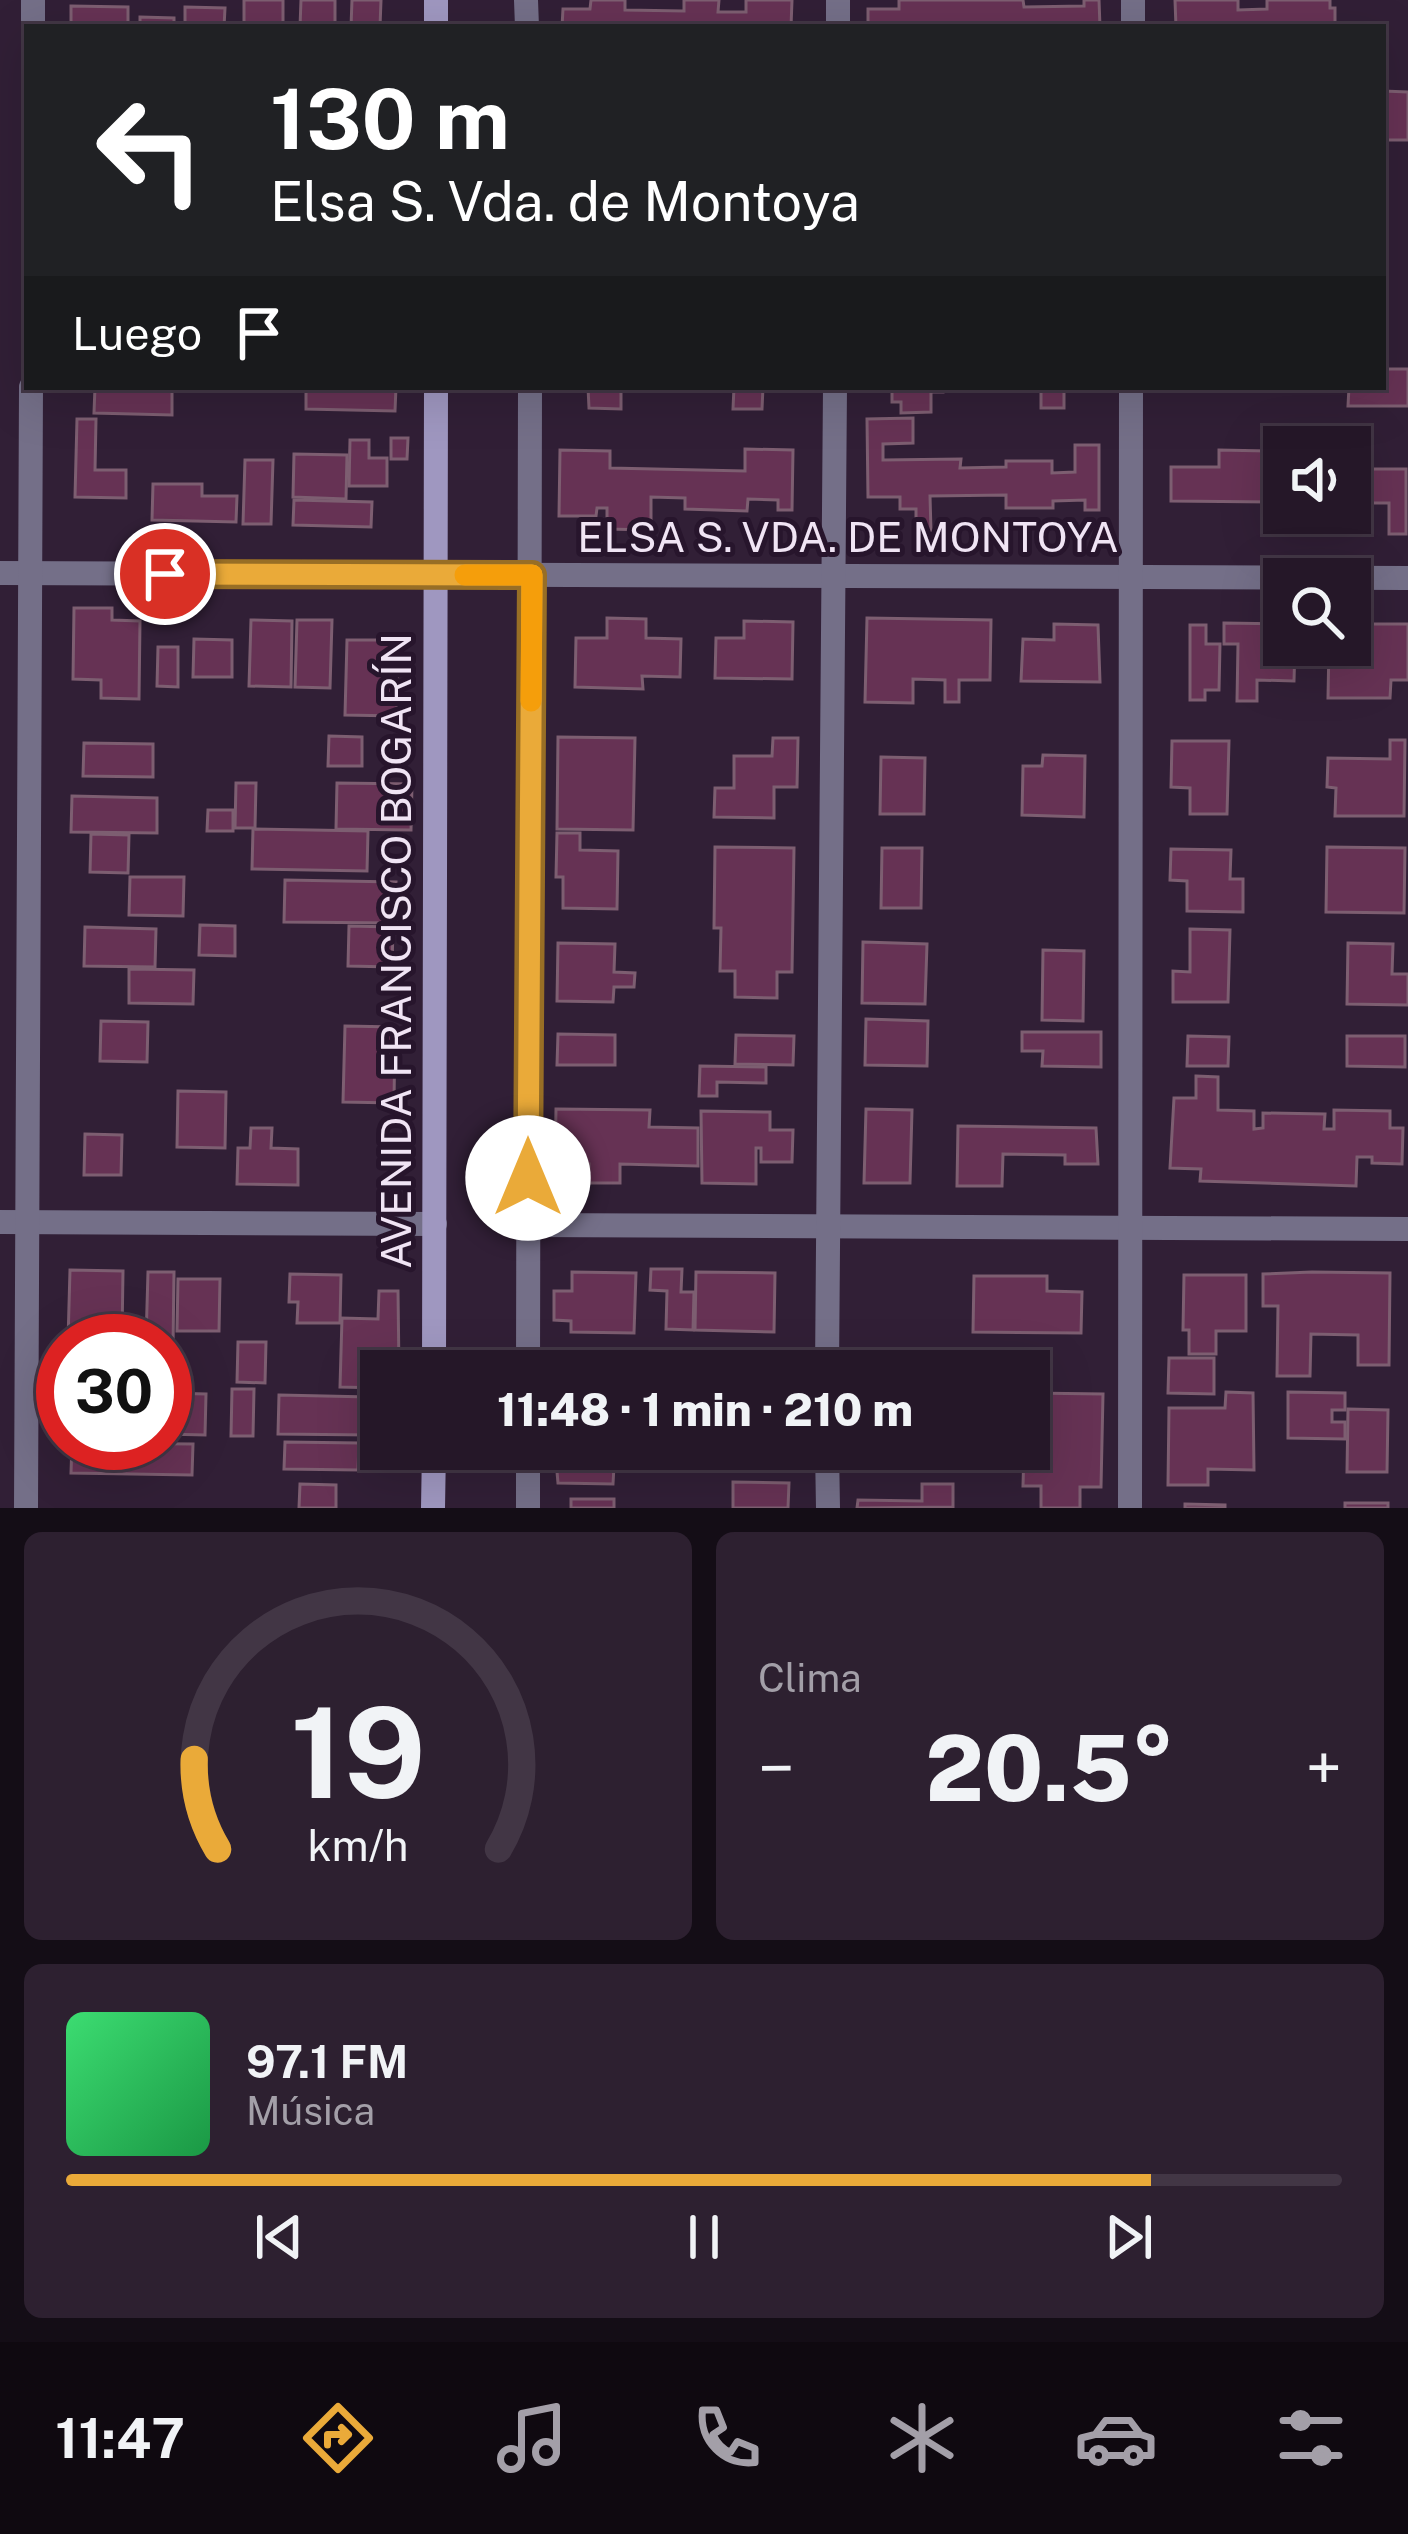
<!DOCTYPE html>
<html lang="es">
<meta charset="utf-8">
<style>
body{margin:0;font-family:"Public Sans",sans-serif;background:#2d2030;color:#f1f3f6;height:100vh;display:flex;flex-direction:column;font-size:45px;white-space:nowrap}
*{box-sizing:border-box;margin:0}
p{font-size:39px;color:#a39fa8}
.icon{flex:none;width:66px;height:66px;fill:none;stroke:currentColor;stroke-width:2;stroke-linecap:round;stroke-linejoin:round}
.map{position:relative;height:1508px;overflow:hidden}
.side{display:flex;flex-direction:column;gap:24px;padding:24px;background:#140d16;flex:1}
.side>*{flex:none}
.banner{position:absolute;left:24px;top:24px;width:1362px;height:366px;border-radius:0px;box-shadow:0 12px 48px #0002,0 0 0 3px #423645;background:#202124;color:#fff;overflow:hidden}
.controls{position:absolute;left:1263px;top:426px;display:grid;gap:24px}
.controls a{display:grid;place-items:center;width:108px;height:108px;border-radius:0px;background:#251728;box-shadow:0 12px 48px #0002,0 0 0 3px #423645;font-size:60px}
.speed{position:absolute;left:36px;top:1314px;display:flex;gap:24px;font-size:60px;font-weight:700;text-align:center}
.speed>*{display:grid;place-content:center;width:156px;height:156px;border-radius:50%;background:#251728;box-shadow:0 12px 48px #0002,0 0 0 3px #423645;line-height:1}
.speed .limit{border:18px solid #d22;background:#fff;color:#111}
.pin{position:absolute;display:grid;place-items:center;width:102px;height:102px;color:#fff;margin:-51px;border:6px solid #fff;border-radius:50%;box-shadow:0 3px 12px #0007}
.me{position:absolute;width:132px;margin:-66px;rotate:0deg;stroke-linejoin:round;filter:drop-shadow(0 0 9px #0008)}
.turn{display:flex;align-items:center;gap:42px;height:252px;padding:0 48px;font-size:54px}
.turn .icon{width:156px;height:156px;stroke-width:2.5}
.turn b{display:block;font-size:84px;line-height:102px}
.then{display:flex;align-items:center;height:114px;padding:0 48px;background:#0003;gap:24px;font-size:45px}
.big{font-size:90px;font-weight:800;line-height:1.1}
.side .tile{flex:1;display:flex;flex-direction:column;justify-content:center;gap:18px;min-width:0;padding:0 42px;border-radius:18px;background:#2d2030}
.side .dial{align-items:center;gap:0}
.dial svg{height:312px;overflow:visible;fill:none;stroke:#423645;stroke-width:7;stroke-linecap:round;text-anchor:middle}
.dial text{fill:#f1f3f6;stroke:none}
.song{display:flex;align-items:center;gap:36px}
.cover{width:144px;height:144px;border-radius:18px;background:linear-gradient(135deg,hsl(140 70% 55%),hsl(140 70% 35%))}
.played{height:12px;border-radius:6px;background:linear-gradient(90deg,#eaaa39 85%,#423645 85%)}
.keys{display:flex;justify-content:space-around;direction:ltr}
.heat{display:flex;justify-content:space-between;align-items:center;font-size:66px;direction:ltr}
.side .tiles{flex:1;display:grid;gap:24px;grid-template-columns:1fr 1fr}
.tile:last-child{grid-column:span 2}
.trip{position:absolute;left:360px;top:1350px;width:690px;height:120px;border-radius:0px;background:#251728;box-shadow:0 12px 48px #0002,0 0 0 3px #423645;font-weight:800;line-height:120px;text-align:center}
.tab-bar{display:flex;height:192px;justify-content:space-around;align-items:center;background:#0f0910;color:#a39fa8}
.tab-bar .icon{width:84px;height:84px}
.tab-bar .current{color:#eaaa39}
.tab-bar b{font-size:54px;color:#f1f3f6}
.map>svg:first-child{display:block}
.building{fill:#663254;stroke:#7d5e71;stroke-width:3}
.lines{fill:none;stroke-linecap:round;stroke-linejoin:round}
.street{stroke:#746f88;stroke-width:24}
.secondary{stroke:#9f97c0;stroke-width:24}
.route-casing{stroke:#986e25;stroke-width:30}
.route{stroke:#eaaa39;stroke-width:21}
.slow{stroke:#f59e0b;stroke-width:21}
.labels{text-anchor:middle;stroke-width:10;stroke-linejoin:round;paint-order:stroke}
.street-label{font-size:42px;fill:#f0e4f4;stroke:#27152c}
</style>
<div class="map">
<svg width="1408" height="1508" viewBox="0 0 1408 1508">
<rect width="100%" height="100%" fill="#311f36"/>
<g class="building">
<rect x="244" y="0" width="39" height="27"/>
<path d="M301 0H335V27H300Z"/>
<path d="M352 0H381L380 27H351Z"/>
<path d="M591 0H625V10L684 11V0H719L718 12H746V0H792L791 27H562L563 9H590Z"/>
<path d="M899 0H1023L1024 7 1084 6V0H1099L1100 27H868V9H899Z"/>
<path d="M1175 0H1238V10L1267 9V0H1330V8H1335V27H1176Z"/>
<path d="M71 6 128 7V27H71Z"/>
<path d="M185 7 225 8 224 27H185Z"/>
<path d="M140 17 174 18V27H140Z"/>
<path d="M1383 91 1408 92V140H1383Z"/>
<path d="M1383 369H1408V406H1348L1349 387H1383Z"/>
<path d="M95 387H172V415L94 413Z"/>
<path d="M329 387H396L395 411 306 409V389Z"/>
<path d="M634 387 621 389V409L589 408 588 387Z"/>
<path d="M734 387H763L762 409H733Z"/>
<path d="M892 387H943V392H931V412L901 413V402H892Z"/>
<rect x="1041" y="387" width="23" height="21"/>
<path d="M913 418V443L883 444V460L961 459 960 468 1006 467V461H1052V473L1075 472V445H1099V510H1085V500L1053 501V508H1006V495L930 496 931 531 916 532V509H900V497H868L867 419Z"/>
<path d="M77 419H96L95 470H126V498L75 497Z"/>
<path d="M391 438H408L407 459H391Z"/>
<path d="M350 440H369V458H387V486H349Z"/>
<path d="M745 449 793 450 792 510H778V500L748 499 747 511 685 509V498L651 497V530L607 529V508H597L596 516H559L560 450 610 451V468L745 471Z"/>
<path d="M1219 450 1267 451 1266 468H1284V502L1171 501V467H1219Z"/>
<path d="M294 454 347 455 346 499 293 497Z"/>
<path d="M245 460H273L271 524H243Z"/>
<path d="M1350 469H1406V534H1389V503H1350Z"/>
<path d="M153 484H202V496H237L236 522 152 520Z"/>
<path d="M294 500 372 502 371 527 293 525Z"/>
<path d="M74 608H112V620L140 621 139 699 101 698V680L73 679Z"/>
<path d="M607 618 646 619V638L681 639 680 677 642 676 643 689 575 687 576 638H607Z"/>
<path d="M867 618 991 620 990 680H959V702H945V680L913 679V703L865 702Z"/>
<path d="M251 620 292 621 291 687 249 686Z"/>
<path d="M297 620H332L330 688 295 687Z"/>
<path d="M744 621 793 622 792 679 715 678 716 638H744Z"/>
<path d="M1224 623 1284 624V645H1295L1294 681 1257 680V701H1237L1238 644H1224Z"/>
<path d="M1054 624 1098 625 1100 682 1021 681 1023 639 1054 640Z"/>
<path d="M1350 624H1408V680H1391L1390 698H1328L1329 645H1350Z"/>
<path d="M1190 625H1206V644H1220L1219 690H1205V700H1190Z"/>
<path d="M194 639 232 640V677H193Z"/>
<path d="M347 640H398L397 716 345 715Z"/>
<path d="M158 647H178V687L157 686Z"/>
<path d="M329 736 362 737V766H328Z"/>
<path d="M558 737 635 738 633 830 557 829Z"/>
<path d="M773 738H798L797 787H774V818L714 817 715 788H734V756H772Z"/>
<path d="M1390 740H1405L1404 816H1335L1336 788 1327 787 1328 758 1390 759Z"/>
<path d="M1172 741H1229L1227 814H1190V788L1171 787Z"/>
<path d="M84 743 153 744V777L83 776Z"/>
<path d="M1043 755 1085 756 1084 817 1022 815 1023 766H1042Z"/>
<path d="M881 757 925 758 924 814H880Z"/>
<path d="M236 783H256L255 828H235Z"/>
<path d="M337 783 412 784 411 830 336 829Z"/>
<path d="M72 796 157 798V833L71 832Z"/>
<path d="M208 810H233V831H207Z"/>
<path d="M253 829 368 831 367 871 252 869Z"/>
<path d="M557 833H580V850L618 851 617 909 563 908V877H556Z"/>
<path d="M91 834 129 835 128 873 90 872Z"/>
<path d="M715 847 794 848 792 972H777V998L735 997V971H720L721 928H714Z"/>
<path d="M1327 847 1405 848 1404 913 1326 912Z"/>
<path d="M882 848H922L921 908H881Z"/>
<path d="M1171 849 1231 850 1230 879H1243V912L1187 911V881L1170 880Z"/>
<path d="M130 877H184L183 916 129 915Z"/>
<path d="M285 880 396 882 395 923 284 922Z"/>
<path d="M200 925 235 926V956L199 955Z"/>
<path d="M349 926 393 927 392 967 348 966Z"/>
<path d="M85 927 156 929 155 967 84 966Z"/>
<path d="M1190 929 1230 930 1228 1002H1173V971L1190 972Z"/>
<path d="M863 942 927 944 925 1004 862 1003Z"/>
<path d="M558 943 615 944 614 972 635 973 634 987H614L613 1002 557 1001Z"/>
<path d="M1348 943 1393 944 1392 974H1408V1005L1347 1004Z"/>
<path d="M1043 950 1084 951 1083 1021 1042 1020Z"/>
<path d="M129 969 194 970 193 1004 129 1003Z"/>
<path d="M866 1019 928 1021 927 1066 865 1065Z"/>
<path d="M101 1021 148 1022 147 1062 100 1061Z"/>
<path d="M345 1026 395 1027 394 1103 343 1102Z"/>
<path d="M1022 1032H1101V1067L1042 1066 1043 1051H1022Z"/>
<path d="M558 1034 615 1035V1065H557Z"/>
<path d="M736 1035 794 1036 793 1065 735 1064Z"/>
<path d="M1188 1036 1229 1037 1228 1066H1187Z"/>
<path d="M1347 1036H1405V1067L1347 1066Z"/>
<path d="M700 1066 766 1067V1083L717 1082V1096H699Z"/>
<path d="M1196 1076 1218 1077V1110L1254 1111V1129L1263 1128V1113L1325 1114 1324 1129H1334V1110L1390 1111V1128H1403L1402 1164 1372 1163V1157H1357L1356 1186 1200 1181 1201 1169 1170 1168 1174 1098H1196Z"/>
<path d="M178 1091 226 1092 225 1148 177 1147Z"/>
<path d="M556 1109 650 1110 649 1127 698 1128V1166L620 1164V1183H589V1164L555 1163Z"/>
<path d="M866 1109 912 1110 910 1183H864Z"/>
<path d="M701 1111 770 1112V1130H793L792 1162H761V1148H756V1184L702 1183Z"/>
<path d="M958 1126 1096 1128 1098 1164H1065V1155L1003 1154 1002 1186H957Z"/>
<path d="M251 1128H272L271 1148 298 1149V1185L237 1184 238 1148H250Z"/>
<path d="M85 1134 122 1135 121 1175H84Z"/>
<path d="M651 1269H682L681 1292H694L693 1330 666 1329 667 1291 650 1290Z"/>
<path d="M70 1270 123 1271 122 1337 83 1336 82 1341H68Z"/>
<path d="M148 1272H174L173 1347H165V1341H146Z"/>
<path d="M572 1272 636 1273 634 1333 571 1332V1321L554 1320V1291H572Z"/>
<path d="M696 1272 775 1273 774 1332 695 1330Z"/>
<path d="M1312 1272 1390 1273 1389 1365H1358V1335L1311 1334 1310 1376H1277L1278 1306H1263V1274Z"/>
<path d="M290 1274 341 1275 340 1323H297L298 1302H289Z"/>
<path d="M1184 1275H1246V1331H1216V1354H1189V1330H1183Z"/>
<path d="M974 1276H1047V1291L1082 1292 1081 1333 973 1332Z"/>
<path d="M178 1279H220L219 1331H177Z"/>
<path d="M379 1291H398L399 1371H381V1388L340 1387 342 1318 378 1319Z"/>
<path d="M238 1342H266L265 1383 237 1382Z"/>
<path d="M1169 1358H1214V1394L1168 1393Z"/>
<path d="M232 1389H254L253 1436H231Z"/>
<path d="M1226 1392 1253 1393 1254 1470 1208 1469V1485H1168L1169 1408H1225Z"/>
<path d="M1288 1392 1345 1393V1410H1332V1422H1345V1439L1288 1438Z"/>
<path d="M165 1393 206 1394 205 1435 165 1434Z"/>
<path d="M1029 1393 1103 1394 1101 1487H1080V1508H1041V1486H1023L1024 1449H1029Z"/>
<path d="M279 1395 369 1397V1435L278 1434Z"/>
<path d="M1348 1409 1388 1410 1387 1472H1347Z"/>
<path d="M285 1442 359 1443 358 1470 284 1469Z"/>
<path d="M72 1443 193 1444 192 1475 71 1473Z"/>
<path d="M555 1449H634V1466H614L613 1484 558 1483Z"/>
<path d="M688 1449H725V1457L688 1456Z"/>
<path d="M732 1449H775L774 1468 732 1467Z"/>
<path d="M879 1449H939V1469L878 1468Z"/>
<path d="M733 1482 789 1483 788 1508H733Z"/>
<path d="M300 1484 336 1485V1508H299Z"/>
<path d="M922 1484H953V1507L857 1508 858 1500 922 1501Z"/>
<rect x="571" y="1499" width="43" height="9"/>
<rect x="1345" y="1503" width="43" height="5"/>
<path d="M1185 1504 1225 1505V1508H1185Z"/>
</g>
<g class="lines">
<g class="street">
<path d="M526 0 527 27"/>
<path d="M33 27V0"/>
<path d="M838 27V0"/>
<path d="M1133 27V0"/>
<path d="M0 573 1408 578"/>
<path d="M0 1222 435 1224"/>
<path d="M528 1225 1408 1229"/>
<path d="M528 1371 530 387"/>
<path d="M827 1371 835 387"/>
<path d="M528 1449V1508"/>
<path d="M827 1449 828 1508"/>
<path d="M26 1508 31 387"/>
<path d="M1130 1508 1131 387"/>
</g>
<g class="secondary">
<path d="M436 27V0"/>
<path d="M434 1371 436 387"/>
<path d="M433 1508 434 1449"/>
</g>
</g>
<g class="lines">
<defs>
<path id="route" d="M165 574 532 575 528 1178"/>
</defs>
<use href="#route" class="route-casing"/>
<use href="#route" class="route"/>
<path class="slow" d="M465 575H532L531 701"/>
</g>
<g class="labels">
<g class="street-label">
<text x="848" y="552">ELSA S. VDA. DE MONTOYA</text>
<text transform="translate(396 951) rotate(-90)" y="15">AVENIDA FRANCISCO BOGARÍN</text>
</g>
</g>
</svg>
<div class="controls">
<a><svg class="icon" aria-label="sound" viewBox="0 0 24 24"><path d="M4 9h4l5-4v14l-5-4H4zM17 9q2 3 0 6"/></svg></a>
<a><svg class="icon" aria-label="search" viewBox="0 0 24 24"><circle cx="10" cy="10" r="6"/><path d="M15 15l6 6"/></svg></a>
</div>
<div class="speed"><div class="limit">30</div></div>
<div class="pin" style="left:165px;top:574px;background:#d93025"><svg class="icon" aria-label="arrive" viewBox="0 0 24 24"><path d="M6 21V4h12l-3 4 3 4H6"/></svg></div>
<svg class="me" style="left:528px;top:1178px" viewBox="-20 -20 40 40"><circle r="19" fill="#fff"/><path d="M0-13L10 11 0 6-10 11z" fill="#eaaa39"/></svg>
<div class="trip">11:48 · 1 min · 210 m</div>
<div class="banner">
<div class="turn"><svg class="icon" aria-label="left" viewBox="0 0 24 24"><path d="M17 20v-9H6M10 6l-5 5 5 5"/></svg><div><b>130 m</b>Elsa S. Vda. de Montoya</div></div>
<div class="then">Luego<svg class="icon" aria-label="arrive" viewBox="0 0 24 24"><path d="M6 21V4h12l-3 4 3 4H6"/></svg></div>
</div>
</div>
<section class="side">
<div class="tiles">
<div class="tile dial"><svg viewBox="0 0 100 80">
<path d="M14 69A42 42 0 1 1 86 69"/>
<path d="M14 69A42 42 0 0 1 8 46" stroke="#eaaa39"/>
<text x="50" y="56" font-size="32" font-weight="700">19</text>
<text x="50" y="72" font-size="11">km/h</text>
</svg></div>
<div class="tile"><p>Clima</p>
<div class="heat"><a>−</a><b class="big">20.5°</b><a>+</a></div>
</div>
<div class="tile">
<div class="song"><i class="cover"></i><div><b>97.1 FM</b><p>Música</p></div></div>
<div class="played"></div>
<div class="keys"><svg class="icon" aria-label="previous" viewBox="0 0 24 24"><path d="M18 5L8 12l10 7zM5 5v14"/></svg><svg class="icon" aria-label="pause" viewBox="0 0 24 24"><path d="M8 5v14M16 5v14"/></svg><svg class="icon" aria-label="next" viewBox="0 0 24 24"><path d="M6 5l10 7-10 7zM19 5v14"/></svg></div>
</div>
</div>
</section>
<nav class="tab-bar">
<b>11:47</b>
<svg class="icon current" aria-label="directions" viewBox="0 0 24 24"><path d="M12 3l9 9-9 9-9-9zM9 14v-3h6M13 9l2 2-2 2"/></svg>
<svg class="icon" aria-label="music" viewBox="0 0 24 24"><path d="M9 18V5l10-2v13"/><circle cx="6" cy="18" r="3"/><circle cx="16" cy="16" r="3"/></svg>
<svg class="icon" aria-label="phone" viewBox="0 0 24 24"><path d="M5 4h4l2 5-3 2q2 4 5 5l2-3 5 2v4C11 20 4 13 5 4z"/></svg>
<svg class="icon" aria-label="climate" viewBox="0 0 24 24"><path d="M12 3v18M4 7l16 10M4 17L20 7"/></svg>
<svg class="icon" aria-label="car" viewBox="0 0 24 24"><path d="M5 17H2v-5l4-1 3-4h7l3 4 3 1v5h-3M9 17h6M6 11h13"/><circle cx="7" cy="17" r="2"/><circle cx="17" cy="17" r="2"/></svg>
<svg class="icon" aria-label="filters" viewBox="0 0 24 24"><path d="M4 7h16M4 17h16"/><circle cx="9" cy="7" r="2"/><circle cx="15" cy="17" r="2"/></svg>
</nav>
